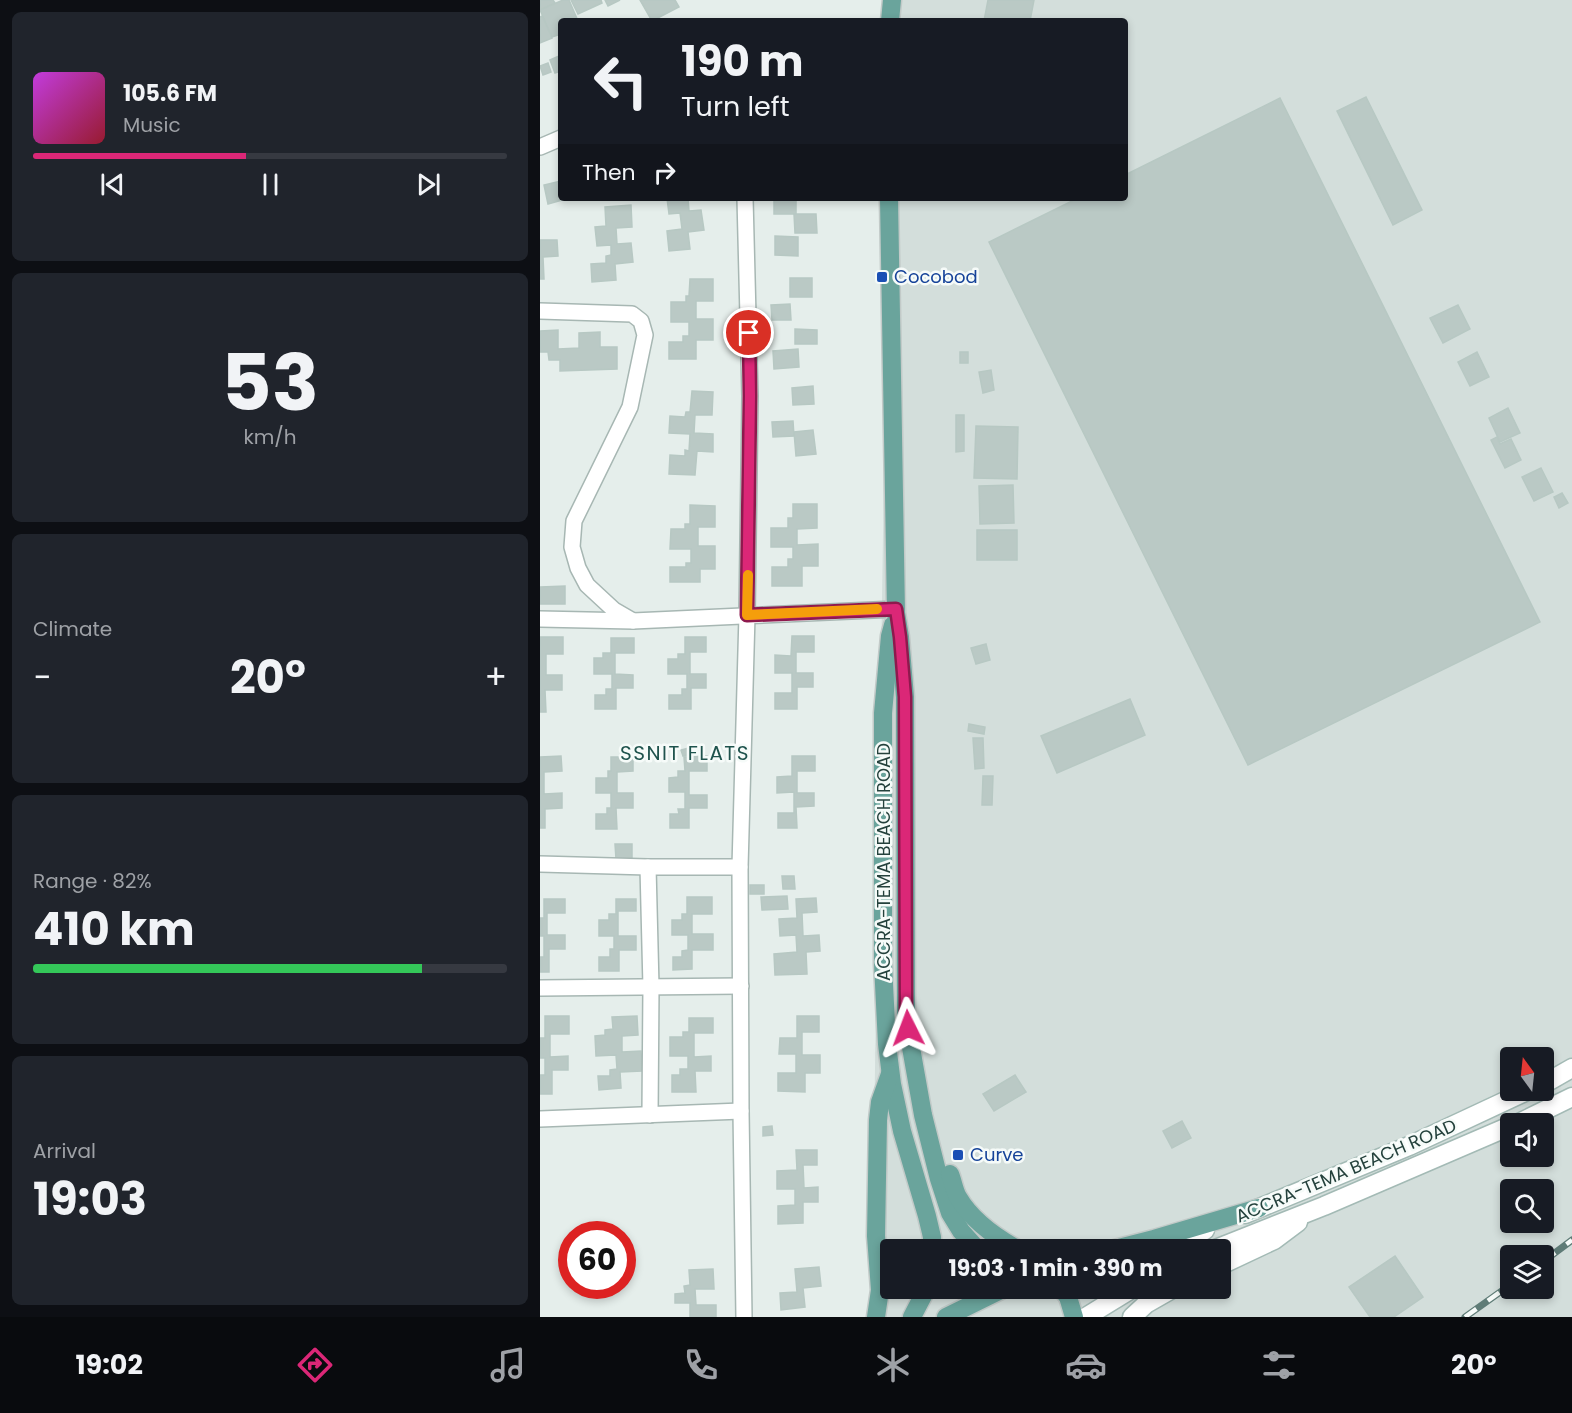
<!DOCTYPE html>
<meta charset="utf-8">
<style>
body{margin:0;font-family:Poppins,sans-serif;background:#20242c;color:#f1f3f6;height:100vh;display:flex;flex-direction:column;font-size:22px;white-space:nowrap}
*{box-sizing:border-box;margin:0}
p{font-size:20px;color:#9ea1a6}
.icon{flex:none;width:33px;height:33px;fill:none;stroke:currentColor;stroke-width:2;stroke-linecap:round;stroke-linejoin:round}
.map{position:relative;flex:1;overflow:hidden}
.side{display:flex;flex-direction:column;gap:12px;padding:12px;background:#0d0f14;width:540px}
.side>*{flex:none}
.hud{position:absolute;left:18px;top:18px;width:570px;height:183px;border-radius:6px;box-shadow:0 3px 9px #0003;background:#171b24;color:#f1f3f6;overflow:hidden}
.needle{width:39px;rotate:345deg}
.controls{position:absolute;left:960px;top:1047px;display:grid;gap:12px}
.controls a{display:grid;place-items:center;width:54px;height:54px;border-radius:6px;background:#171b24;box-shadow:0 3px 9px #0003;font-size:30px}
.speed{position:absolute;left:18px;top:1221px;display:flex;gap:12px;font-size:30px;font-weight:700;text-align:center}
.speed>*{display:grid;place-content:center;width:78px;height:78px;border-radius:50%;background:#171b24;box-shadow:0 3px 9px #0003;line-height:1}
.speed .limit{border:9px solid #d22;background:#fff;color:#111}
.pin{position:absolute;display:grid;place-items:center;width:51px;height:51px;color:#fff;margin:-26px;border:3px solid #fff;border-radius:50%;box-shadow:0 2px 6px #0007}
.me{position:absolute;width:66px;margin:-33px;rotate:357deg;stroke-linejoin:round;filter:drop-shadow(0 0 4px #0008)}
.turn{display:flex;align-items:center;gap:21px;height:126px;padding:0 24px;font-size:27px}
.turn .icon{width:78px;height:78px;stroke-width:2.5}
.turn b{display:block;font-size:42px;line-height:51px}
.then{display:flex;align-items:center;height:57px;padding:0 24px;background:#0003;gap:12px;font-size:22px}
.big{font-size:45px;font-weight:700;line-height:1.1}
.side .card{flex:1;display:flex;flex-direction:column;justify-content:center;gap:9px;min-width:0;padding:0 21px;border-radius:9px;background:#20242c}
.side .dial{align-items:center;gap:0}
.dial b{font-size:78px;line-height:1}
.song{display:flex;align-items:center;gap:18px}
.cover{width:72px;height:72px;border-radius:9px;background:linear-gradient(135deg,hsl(290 70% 55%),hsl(350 70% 35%))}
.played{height:6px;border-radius:3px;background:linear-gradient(90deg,#db2777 45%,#363941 45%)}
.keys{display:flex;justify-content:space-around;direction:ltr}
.heat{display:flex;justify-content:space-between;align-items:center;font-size:33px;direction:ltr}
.charge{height:9px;border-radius:4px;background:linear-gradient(90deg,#34c759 82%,#363941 0)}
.trip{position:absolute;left:340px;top:1239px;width:351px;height:60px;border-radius:6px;background:#171b24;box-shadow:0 3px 9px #0003;font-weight:700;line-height:60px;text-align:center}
.menu{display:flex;height:96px;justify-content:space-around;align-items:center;background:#090b0e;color:#9ea1a6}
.menu .icon{width:42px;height:42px}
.menu .on{color:#db2777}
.menu b{font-size:27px;color:#f1f3f6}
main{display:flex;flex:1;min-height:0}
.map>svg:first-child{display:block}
.built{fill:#d3dedb;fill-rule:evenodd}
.building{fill:#bac9c5;stroke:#b7c8c3;stroke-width:1.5}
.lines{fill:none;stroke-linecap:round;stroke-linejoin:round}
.street-casing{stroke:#a7b7b3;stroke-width:18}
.secondary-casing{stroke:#a3bab5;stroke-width:21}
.primary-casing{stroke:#c2cac8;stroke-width:21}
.street{stroke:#fff;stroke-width:15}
.secondary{stroke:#fff;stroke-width:18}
.primary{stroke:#6aa49c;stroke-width:18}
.rail-casing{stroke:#5f7c77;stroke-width:7}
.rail{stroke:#f6fbf9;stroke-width:4.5;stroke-dasharray:14;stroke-linecap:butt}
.route-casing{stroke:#8e194d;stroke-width:15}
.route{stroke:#db2777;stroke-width:10}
.slow{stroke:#f59e0b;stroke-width:10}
.transit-dot{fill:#1a4fb4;stroke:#f6fbf9;stroke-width:2}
.labels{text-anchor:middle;stroke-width:5;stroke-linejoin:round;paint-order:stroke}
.transit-label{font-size:18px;fill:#164399;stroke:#f6fbf9;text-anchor:start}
.street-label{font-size:18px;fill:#24413c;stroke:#f6fbf9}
.neighbourhood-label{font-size:20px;letter-spacing:1.5px;fill:#1f534d;stroke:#f6fbf9}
</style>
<main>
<section class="side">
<div class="card">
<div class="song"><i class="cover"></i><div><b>105.6 FM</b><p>Music</p></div></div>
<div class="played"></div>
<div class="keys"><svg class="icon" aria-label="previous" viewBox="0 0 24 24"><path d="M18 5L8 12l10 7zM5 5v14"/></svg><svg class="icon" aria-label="pause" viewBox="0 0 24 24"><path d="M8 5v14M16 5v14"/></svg><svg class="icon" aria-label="next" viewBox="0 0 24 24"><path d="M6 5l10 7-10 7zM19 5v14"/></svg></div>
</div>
<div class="card dial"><b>53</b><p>km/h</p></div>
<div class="card"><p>Climate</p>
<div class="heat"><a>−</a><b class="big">20°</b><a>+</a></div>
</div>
<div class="card"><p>Range · 82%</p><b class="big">410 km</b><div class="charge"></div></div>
<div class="card"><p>Arrival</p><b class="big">19:03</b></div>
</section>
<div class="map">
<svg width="1032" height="1317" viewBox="0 0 1032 1317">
<rect width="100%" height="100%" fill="#e5eeeb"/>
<path class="built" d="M356 0H1032V1317H330L332 1269 346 333V198H585V21H353ZM970 1058H1004V1090H970ZM970 1124H1004V1156H970ZM970 1190H1004V1222H970ZM351 1250H681V1288H351ZM970 1256H1004V1288H970Z"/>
<g class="building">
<path d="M0 0H13L15 3 0 10Z"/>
<path d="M23 0H29L38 21H21V34L12 37 0 10Z"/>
<path d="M31 0H61L62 3 38 14Z"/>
<path d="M65 0H80L68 6Z"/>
<path d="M100 0H135L139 7 112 21Z"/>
<path d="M448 0H494L490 21H444Z"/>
<path d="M2 16 12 38 0 43V17Z"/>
<path d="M19 56 21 61V71L15 73 10 60Z"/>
<path d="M8 63 11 72 3 75 0 66Z"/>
<path d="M826 97 882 210 853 225 797 111Z"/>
<path d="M740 98 1000 622 708 765 449 242 538 198H585V175Z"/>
<path d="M21 181V198H26V199L8 204 4 185Z"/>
<path d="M127 198H148L149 211 161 210 164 230 148 232 150 249 129 251 127 231 142 229 140 213 129 214Z"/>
<rect x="234" y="198" width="22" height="16"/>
<path d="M91 205 92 227 76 228 77 244 91 243 93 262 75 264 76 280 52 282 51 264 66 263V256L71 255V245L57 246 55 227 66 226 65 207Z"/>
<path d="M254 214H276L277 233H255Z"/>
<path d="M235 236 258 237V256L235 255Z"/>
<path d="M0 240H17L18 256 3 257 4 279H0Z"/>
<rect x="250" y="278" width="22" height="19"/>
<path d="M150 279H173V301H156V319H173V340H156V359H129V342H143V336H149V322H131V302H146V296H149Z"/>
<path d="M250 304 251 320H232L231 305Z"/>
<path d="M918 305 930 329 903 343 890 318Z"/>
<path d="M255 329 277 330V344H255Z"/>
<path d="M18 330V349L39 348V333L60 332V347H77V369L20 371V360H9L8 352H0V331Z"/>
<path d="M258 349 259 367 234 369 233 351Z"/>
<rect x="420" y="352" width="8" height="11"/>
<path d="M937 352 949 377 930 386 918 362Z"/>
<path d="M451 370 454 390 443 393 439 372Z"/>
<path d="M273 386 274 404 253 405 252 388Z"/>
<path d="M152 391 173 392 172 415H155L154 433 173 434V452L157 451 155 475 129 474 130 455 145 456V450L149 451 150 434 129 433 130 416 145 417 146 412H150Z"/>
<path d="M968 408 980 433 960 442 949 418Z"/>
<path d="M416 415H424V451L416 452Z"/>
<path d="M253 421 254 436 233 437 232 422Z"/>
<path d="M436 426 478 427 477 479 434 478Z"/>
<path d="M273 430 276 454 256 456 254 432Z"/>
<path d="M957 437 960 444 971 439 981 460 965 468 951 440Z"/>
<path d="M1001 468 1013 492 994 501 982 477Z"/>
<path d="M473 485 474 523 440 524 439 486Z"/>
<path d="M1022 493 1028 503 1019 508 1014 497Z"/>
<path d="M253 504H277V528L257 529V545L278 544V566H262V586H232V567H248V559H253V547H231V528H248V518H253Z"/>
<path d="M150 505 175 506V527H158V546H175V569H160V582H130V567H146V563H151V549H130L131 529H145V524H150Z"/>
<rect x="437" y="530" width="40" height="30"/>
<path d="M25 586V604H0V587Z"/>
<path d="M252 636H274V652H256V673H273V687H257V709H235V693H252V673H235V655L251 656Z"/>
<path d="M0 637H23V654H6V675H22V690H5L6 712H0Z"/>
<path d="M145 637H166V652H150V674H166V688H151V709H129V695H142V689H147V674H128V659H138V654H145Z"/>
<path d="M71 638H94V653H75V674L93 675V688H76V709H55V695H66V689H72V674H54V658H63V653H71Z"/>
<path d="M446 644 450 660 436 664 431 648Z"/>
<path d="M590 699 605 735 517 773 501 736Z"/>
<path d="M429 724 445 727 444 734 428 731Z"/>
<path d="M433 738H443L444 768 435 769Z"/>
<path d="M153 747 155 753 143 756 141 750Z"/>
<path d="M21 756 22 771 4 772V794L22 793V808L5 809V828H0V757Z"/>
<path d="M167 756V771H149V795H167V808H149V828H130V814H139L138 809H145V792H129V778L138 777V771H145L144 757Z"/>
<path d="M252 756H275V771H257V793H274V806L256 807 257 828H238V813H254V792L237 793V777L252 776Z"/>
<path d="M71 757H93V771L77 772V793H93V808H76L77 829H56V814H67V808H71V793H56V778H68V771H71Z"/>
<path d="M443 776H453L452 805H442Z"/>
<path d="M75 844H92V859H76Z"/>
<path d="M242 876H254L255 889H243Z"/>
<rect x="210" y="885" width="14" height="9"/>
<path d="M247 896 248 909 222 910 221 897Z"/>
<path d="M147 897H172V914H152V934H173V950H152V969L133 970V957H142V951L148 950V935H132V920H142V914H147Z"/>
<path d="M276 898 277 912 262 913 263 936 279 935 280 951 266 952 267 974 235 975 234 954 257 952 256 935 240 936 239 919 257 918 256 899Z"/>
<path d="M4 899H25V913H7V935H25V949H9V972H0V957H4V936H0V918H4Z"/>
<path d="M76 899H96V911H78V936H96V950H79V971H59V957H70V949H74V936H59V920H69V914H76Z"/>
<path d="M5 1016H29V1034H10V1057L28 1056V1070H12V1094H0V1075H5V1058H0V1038H5Z"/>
<path d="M97 1016 98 1035 82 1036V1052L101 1051 102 1071 80 1072 81 1088 59 1090 58 1076H70V1070L77 1069 76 1055 56 1056 55 1036 65 1035V1030L73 1029 72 1017Z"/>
<path d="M257 1016H279V1032H262V1055H280V1073H265V1092L238 1091V1073H256V1054H239L240 1038H257Z"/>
<path d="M149 1018H173V1033H154V1057L171 1056V1071H155L156 1092H132V1075H140V1069H148V1056H130V1037H143V1032H149Z"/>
<path d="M475 1075 486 1092 454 1111 443 1094Z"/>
<path d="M642 1121 651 1138 632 1148 623 1131Z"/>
<path d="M232 1126 233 1135 223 1136V1127Z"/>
<path d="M256 1150H277V1165H263L264 1188 278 1187V1202H263V1223L238 1224V1206L255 1205V1189H237V1171L257 1170Z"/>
<path d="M855 1256 883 1297 854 1317H830L809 1287Z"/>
<path d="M279 1267 281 1286 263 1288 265 1307 241 1310 240 1293 257 1292 255 1269Z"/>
<path d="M173 1269 174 1289H155L156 1305H176V1317H150V1303H135V1294L145 1293 144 1286 150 1285 149 1270Z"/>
</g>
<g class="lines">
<defs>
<g id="street">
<path d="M0 147 21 138"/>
<path d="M0 311 92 314 101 321 105 335 90 407 34 521 32 547 38 568 47 585 74 610 93 621"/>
<path d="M0 619 93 621 356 609"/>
<path d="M0 864 108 867H200"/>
<path d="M108 867 111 987 110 1115"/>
<path d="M0 988 201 986"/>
<path d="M0 1119 201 1111"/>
<path d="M204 1317 201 1111 200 867 207 615 210 396 205 198"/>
</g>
<g id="secondary">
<path d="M1004 1084 1032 1068"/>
<path d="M977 1124 1032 1097"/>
<path d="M705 1214 869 1146 989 1090"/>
<path d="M622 1250 665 1230"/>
<path d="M673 1250 784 1206 970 1126"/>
<path d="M681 1265 734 1240 758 1222"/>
<path d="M546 1317 593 1288"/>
<path d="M592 1317 606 1304 634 1288"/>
</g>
<g id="primary">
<path d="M350 21 352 0"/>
<path d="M349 198 356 613 360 637 365 697 366 1014 370 1042 383 1115 399 1179 410 1213 421 1231 438 1250"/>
<path d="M353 625 350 636 343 713V964L347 1044 352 1084 362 1131 387 1216 392 1237V1250"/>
<path d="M410 1174C413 1181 414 1190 418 1197 432 1221 455 1237 479 1250"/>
<path d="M571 1250 614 1239 719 1208"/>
<path d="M521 1288 528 1297 534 1317"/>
<path d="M336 1317 340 1290 336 1236 338 1120 340 1102 350 1074"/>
<path d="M372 1317 387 1288"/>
<path d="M406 1317 465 1288"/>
</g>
</defs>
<use href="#street" class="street-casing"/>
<use href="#secondary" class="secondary-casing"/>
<use href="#primary" class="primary-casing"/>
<use href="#street" class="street"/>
<use href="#secondary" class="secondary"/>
<use href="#primary" class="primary"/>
<defs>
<g id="rail">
<path d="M1004 1261 1032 1240"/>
<path d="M925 1317 970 1285"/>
</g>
</defs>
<use href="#rail" class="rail-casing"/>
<use href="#rail" class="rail"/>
</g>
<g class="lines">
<defs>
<path id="route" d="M209 333 210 396 207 615 356 609 360 637 365 697 366 1014 368 1028"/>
</defs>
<use href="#route" class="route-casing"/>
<use href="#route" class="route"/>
<path class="slow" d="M208 575 207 615 337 609"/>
</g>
<g class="transit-dot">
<rect x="336" y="271" width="12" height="12" rx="3"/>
<rect x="412" y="1149" width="12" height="12" rx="3"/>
</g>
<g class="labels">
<g class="transit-label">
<text x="354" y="283">Cocobod</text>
<text x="430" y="1161">Curve</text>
</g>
<g class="street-label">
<text transform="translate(344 862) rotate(-90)" y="6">ACCRA-TEMA BEACH ROAD</text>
<text transform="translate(806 1171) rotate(-23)" y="6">ACCRA-TEMA BEACH ROAD</text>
</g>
<g class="neighbourhood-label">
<text x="145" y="760">SSNIT FLATS</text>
</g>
</g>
</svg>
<div class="controls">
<a><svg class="needle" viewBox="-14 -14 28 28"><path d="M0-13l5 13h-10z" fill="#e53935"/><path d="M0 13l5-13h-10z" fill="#9ea1a6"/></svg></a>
<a><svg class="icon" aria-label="sound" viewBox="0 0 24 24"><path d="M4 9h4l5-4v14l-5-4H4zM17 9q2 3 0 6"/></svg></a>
<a><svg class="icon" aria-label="search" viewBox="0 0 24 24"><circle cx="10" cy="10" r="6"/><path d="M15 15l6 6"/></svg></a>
<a><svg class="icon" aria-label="layers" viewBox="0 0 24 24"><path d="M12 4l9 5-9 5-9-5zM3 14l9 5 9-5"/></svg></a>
</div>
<div class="speed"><div class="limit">60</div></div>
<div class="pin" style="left:209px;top:333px;background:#d93025"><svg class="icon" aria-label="arrive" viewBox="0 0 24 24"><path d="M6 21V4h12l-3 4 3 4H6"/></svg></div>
<svg class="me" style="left:368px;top:1028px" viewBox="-20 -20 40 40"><path d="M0-17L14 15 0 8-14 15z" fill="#db2777" stroke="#fff" stroke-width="4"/></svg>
<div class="trip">19:03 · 1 min · 390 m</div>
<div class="hud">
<div class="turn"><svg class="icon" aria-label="left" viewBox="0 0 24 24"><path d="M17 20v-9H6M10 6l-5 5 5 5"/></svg><div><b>190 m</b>Turn left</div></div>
<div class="then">Then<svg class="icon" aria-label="right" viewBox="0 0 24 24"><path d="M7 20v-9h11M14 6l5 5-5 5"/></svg></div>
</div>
</div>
</main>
<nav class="menu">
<b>19:02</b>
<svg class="icon on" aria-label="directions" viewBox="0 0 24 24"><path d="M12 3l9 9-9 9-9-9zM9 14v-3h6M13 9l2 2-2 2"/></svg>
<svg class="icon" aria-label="music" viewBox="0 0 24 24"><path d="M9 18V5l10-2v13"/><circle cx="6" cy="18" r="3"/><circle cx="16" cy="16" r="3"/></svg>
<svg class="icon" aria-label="phone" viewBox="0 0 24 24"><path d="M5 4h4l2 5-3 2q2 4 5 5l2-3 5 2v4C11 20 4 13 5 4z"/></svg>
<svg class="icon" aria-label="climate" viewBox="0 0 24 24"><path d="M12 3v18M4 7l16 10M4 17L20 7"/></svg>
<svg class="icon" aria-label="car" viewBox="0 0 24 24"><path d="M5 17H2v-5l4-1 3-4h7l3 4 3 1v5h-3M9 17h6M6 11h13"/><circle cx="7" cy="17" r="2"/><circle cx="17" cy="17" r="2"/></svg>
<svg class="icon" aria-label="filters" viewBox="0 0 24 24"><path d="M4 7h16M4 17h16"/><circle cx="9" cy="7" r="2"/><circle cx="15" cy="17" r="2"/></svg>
<b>20°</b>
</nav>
